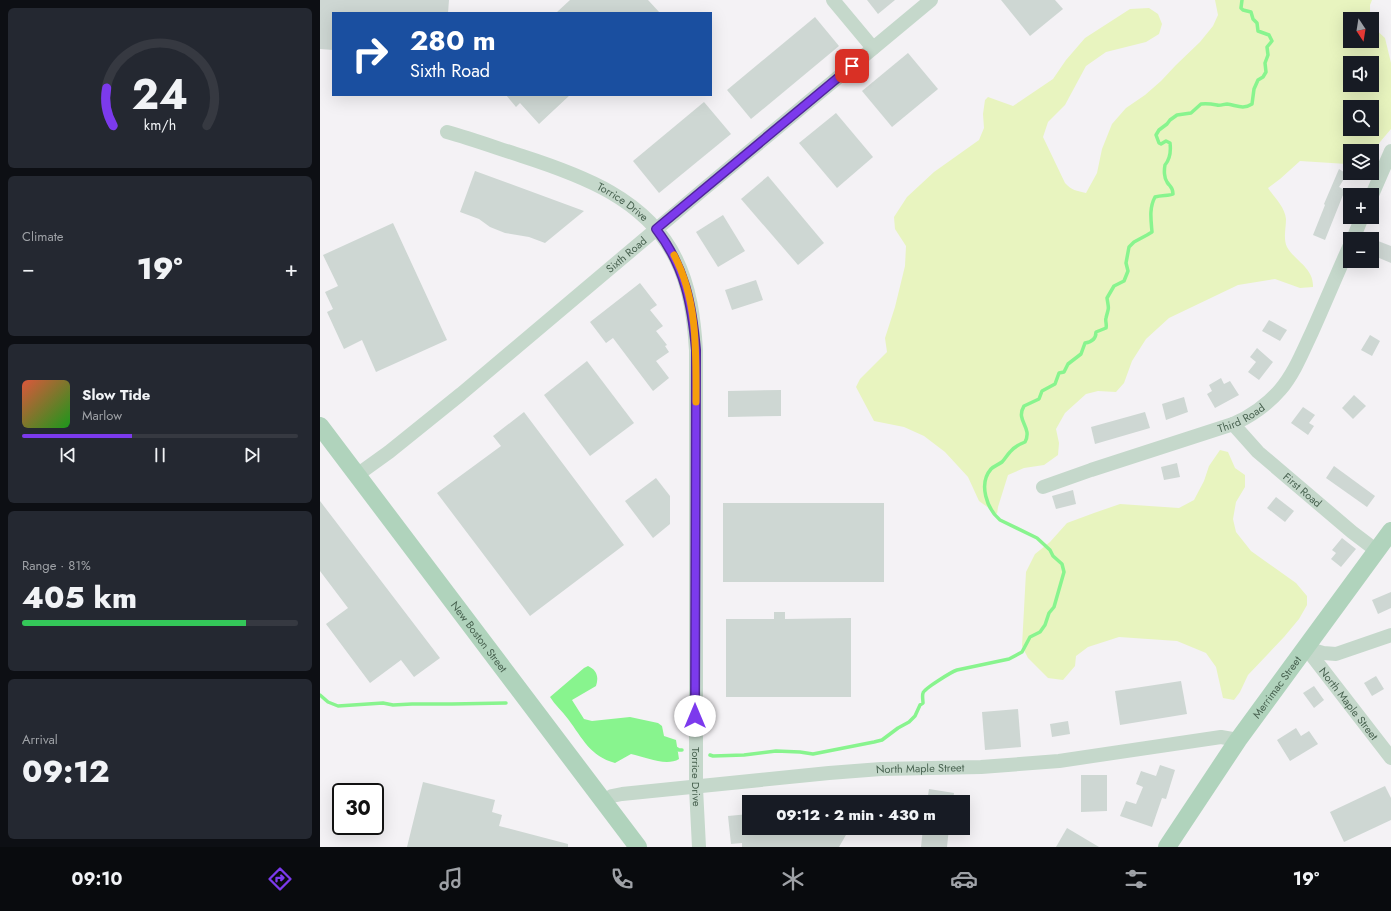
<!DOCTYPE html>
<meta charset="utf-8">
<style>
body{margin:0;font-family:Jost,sans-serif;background:#242831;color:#f1f3f6;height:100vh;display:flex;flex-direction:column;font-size:15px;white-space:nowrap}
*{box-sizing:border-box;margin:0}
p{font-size:13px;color:#9ea1a6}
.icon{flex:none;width:22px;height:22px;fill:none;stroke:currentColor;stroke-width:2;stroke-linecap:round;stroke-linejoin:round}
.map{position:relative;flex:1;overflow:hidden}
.details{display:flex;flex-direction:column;gap:8px;padding:8px;background:#0d0f14;width:320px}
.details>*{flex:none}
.hud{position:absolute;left:12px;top:12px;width:380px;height:84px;border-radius:0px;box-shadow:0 4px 16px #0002;background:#1a4fa0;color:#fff;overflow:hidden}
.needle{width:26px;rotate:168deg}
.controls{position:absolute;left:1023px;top:12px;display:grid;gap:8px}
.controls a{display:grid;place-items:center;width:36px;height:36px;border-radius:0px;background:#171b24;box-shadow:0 4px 16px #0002;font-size:20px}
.speed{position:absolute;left:12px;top:783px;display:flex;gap:8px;font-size:20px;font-weight:700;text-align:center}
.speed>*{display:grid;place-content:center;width:52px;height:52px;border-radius:50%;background:#171b24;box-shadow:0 4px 16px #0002;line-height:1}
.speed .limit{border:2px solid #111;border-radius:6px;background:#fff;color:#111}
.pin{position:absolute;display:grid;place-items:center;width:34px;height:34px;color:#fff;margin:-17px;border-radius:8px;box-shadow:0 2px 6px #0006}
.me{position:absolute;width:44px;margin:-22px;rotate:0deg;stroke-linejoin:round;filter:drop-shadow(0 0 3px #0008)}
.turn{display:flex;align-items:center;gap:14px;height:84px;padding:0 12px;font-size:18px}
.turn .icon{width:52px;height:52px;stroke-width:2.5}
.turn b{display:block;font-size:28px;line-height:34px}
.big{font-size:30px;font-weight:800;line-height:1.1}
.details .tile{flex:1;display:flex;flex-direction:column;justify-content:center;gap:6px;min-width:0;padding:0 14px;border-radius:6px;background:#242831}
.details .dial{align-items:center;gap:0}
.dial svg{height:104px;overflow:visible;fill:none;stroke:#363941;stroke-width:7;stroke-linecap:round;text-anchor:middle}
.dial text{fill:#f1f3f6;stroke:none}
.song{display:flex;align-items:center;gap:12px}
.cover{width:48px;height:48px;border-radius:6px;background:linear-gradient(135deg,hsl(10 70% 55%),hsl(120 70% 35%))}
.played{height:4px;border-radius:2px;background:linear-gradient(90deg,#7c3aed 40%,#363941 40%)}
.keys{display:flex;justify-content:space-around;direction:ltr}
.heat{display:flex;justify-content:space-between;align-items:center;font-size:22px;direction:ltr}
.charge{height:6px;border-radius:3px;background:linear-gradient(90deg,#34c759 81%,#363941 0)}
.trip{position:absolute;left:422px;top:795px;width:228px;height:40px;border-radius:0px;background:#171b24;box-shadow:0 4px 16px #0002;font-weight:800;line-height:40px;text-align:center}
.menu{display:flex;height:64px;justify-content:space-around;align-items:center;background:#090b0e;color:#9ea1a6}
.menu .icon{width:28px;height:28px}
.menu .on{color:#7c3aed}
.menu b{font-size:18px;color:#f1f3f6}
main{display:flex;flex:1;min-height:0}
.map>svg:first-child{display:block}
.green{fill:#e8f4bf;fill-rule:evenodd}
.water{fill:#88f48e}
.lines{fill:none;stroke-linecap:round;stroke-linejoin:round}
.stream{stroke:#88f48e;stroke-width:3.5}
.building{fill:#ced7d3}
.minor{stroke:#c5d8cb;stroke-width:14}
.major{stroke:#b0d3bc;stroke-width:18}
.route-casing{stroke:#51269a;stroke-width:10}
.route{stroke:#7c3aed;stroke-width:7}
.slow{stroke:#f59e0b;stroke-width:7}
.labels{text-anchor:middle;stroke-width:3.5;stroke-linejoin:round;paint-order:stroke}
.street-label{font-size:11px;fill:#486250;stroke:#fff}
</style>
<main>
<section class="details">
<div class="tile dial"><svg viewBox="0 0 100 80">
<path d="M14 69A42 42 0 1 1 86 69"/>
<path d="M14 69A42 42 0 0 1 9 40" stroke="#7c3aed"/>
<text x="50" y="56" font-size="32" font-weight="700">24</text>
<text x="50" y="72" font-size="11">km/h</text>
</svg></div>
<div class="tile"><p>Climate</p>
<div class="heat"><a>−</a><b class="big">19°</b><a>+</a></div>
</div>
<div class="tile">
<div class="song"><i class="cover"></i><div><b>Slow Tide</b><p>Marlow</p></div></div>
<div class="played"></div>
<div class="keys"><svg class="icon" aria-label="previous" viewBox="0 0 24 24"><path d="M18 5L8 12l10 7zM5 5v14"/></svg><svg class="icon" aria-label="pause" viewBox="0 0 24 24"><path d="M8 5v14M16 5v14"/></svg><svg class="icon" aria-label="next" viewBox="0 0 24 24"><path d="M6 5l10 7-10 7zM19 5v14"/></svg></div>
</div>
<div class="tile"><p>Range · 81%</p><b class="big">405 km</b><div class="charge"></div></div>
<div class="tile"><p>Arrival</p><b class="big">09:12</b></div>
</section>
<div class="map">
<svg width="1071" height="847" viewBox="0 0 1071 847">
<rect width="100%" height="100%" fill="#f4f2f5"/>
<g class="green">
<path d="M895 0H1052L1050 5V19H1030V41H1052V26L1065 38 1071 63V129L1060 142 1052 155V151H1030V164H1027L980 161 960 179 948 188C954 197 965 207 966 219 966 228 963 239 967 247 975 261 994 268 993 287L980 288 955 279 918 285 849 318 826 339 812 361 804 383 796 392 778 391 766 394 745 413 736 429 739 443 738 455 724 465 704 468 688 475 678 507 677 514 659 501 648 477 625 452 604 436 584 427 554 421 536 387 540 379 567 352 565 338 575 307 585 266 586 246 575 229 574 217 587 197 614 172 659 140 664 128 663 114 665 100 668 97 693 106 733 79 746 60 765 38 810 9 829 8 838 14 842 24 839 34 826 42 786 52 766 66 745 105 728 122 723 137 745 183C751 190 757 191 766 193L777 173 782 149 792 124 806 108 825 95 841 81 856 65 880 42 893 26 898 15ZM1030 63H1052V85H1030ZM1030 107H1052V129H1030Z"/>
<path d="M900 450 908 452 915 468 925 475V487L916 502 913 519 916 532 931 551 976 583 987 596V605L979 619 964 637 928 675 920 692 914 700 903 698 896 667 886 653 857 641 799 637 768 647 756 656 755 666 743 680 728 678 708 658 702 646 706 572 715 554 730 542 747 523 774 513 800 504 859 508 874 500 884 481 889 466Z"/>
</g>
<path class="water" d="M268 666C277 670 279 677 276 686L252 700 264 719 272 721 310 717 338 723 342 726 344 736 356 740 359 759C346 767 326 757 311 754L295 763C270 756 263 739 248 719 242 711 235 705 230 697L264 668Z"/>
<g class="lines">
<g class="stream">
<path d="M0 695 8 702 18 706 63 703 73 705 92 704H132L186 703"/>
<path d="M354 747 359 750H362"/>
<path d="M390 755 393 756 424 755 456 751 480 752 493 754 554 742 562 740 578 728 589 722 595 716 600 705 603 703C603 700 602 696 603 693 604 689 631 672 637 670L689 659 702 652 710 637 720 632 725 625 729 613 734 607 744 572 742 564 733 556 730 550 717 538 680 520C667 509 658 484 671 469 674 466 678 465 682 462 685 459 687 455 690 452 694 447 700 444 705 442 713 427 695 421 704 406L719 399 722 391 735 384 739 373 744 372 748 364 761 354 765 343C772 342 776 339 776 332L786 328C787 324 785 321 786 318 789 306 789 311 787 298L794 286 804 281 808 271 806 263 809 247 814 242 827 235 832 232C831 220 829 208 835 197 842 195 849 196 853 194 853 187 850 187 847 182 844 178 844 170 845 165 850 159 851 151 850 143L846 141 841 144 839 143 836 135 839 130 847 124 850 120 857 115 871 113 881 104C887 103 892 104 897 105 900 106 904 104 907 104 916 105 923 110 932 104L934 89 938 80 943 77 946 72 945 63 948 55 947 47 952 41 949 35 938 31 937 23 933 19 931 12 923 10 921 8 922 0"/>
</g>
</g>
<g class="building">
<path d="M0 0H129L128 13H13V50L0 49Z"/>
<path d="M250 0H328L340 13H236Z"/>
<path d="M547 0H575L558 14Z"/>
<path d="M681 0H735L743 9 710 36Z"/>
<path d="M495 17 519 46 431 119 407 90Z"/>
<path d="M588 53 618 89 572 127 542 91Z"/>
<path d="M186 95H250L219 124 200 103 196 107Z"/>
<path d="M384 102 411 134 339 193 313 161Z"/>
<path d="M516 113 553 157 517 188 479 143Z"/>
<path d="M1019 169 1027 174 1019 187 1025 190 1005 240 993 235 1005 205 1004 204Z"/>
<path d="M155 171 264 211 225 243 209 237 185 233 170 227 159 219 140 212Z"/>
<path d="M448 176 504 243 478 265 421 199Z"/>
<path d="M403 215 425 251 398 267 376 232Z"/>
<path d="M73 223 127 340 56 372 42 340 24 349 7 312 13 309 5 292 18 286 3 255Z"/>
<path d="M1058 241 1071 246V263L1052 255Z"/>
<path d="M436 280 443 300 412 310 405 290Z"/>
<path d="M320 283 337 305 330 310 343 326 336 331 347 345 345 346 349 352 336 361 349 378 333 391 293 338 286 343 270 322Z"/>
<path d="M949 320 967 330 960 341 942 331Z"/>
<path d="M1050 335 1060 341 1052 356 1041 350Z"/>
<path d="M937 348 953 362 939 380 928 372 936 362 930 357Z"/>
<path d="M267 361 314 423 270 456 224 395Z"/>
<path d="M901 378 904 384 910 381 919 395 895 408 887 394 892 391 889 385Z"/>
<path d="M461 390V416L408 417V391Z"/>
<path d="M1034 395 1046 406 1033 419 1022 408Z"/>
<path d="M864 397 868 412 846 420 842 404Z"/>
<path d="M983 407 995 415 989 423 994 426 988 435 971 423Z"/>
<path d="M204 412 304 545 210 616 117 493 181 446 173 436Z"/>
<path d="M825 412 830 428 775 444 771 427Z"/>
<path d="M857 463 860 477 844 480 841 467Z"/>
<path d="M1014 466 1055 496 1047 507 1006 478Z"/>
<path d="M336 478 350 496V524L333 538 305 501Z"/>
<path d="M753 490 756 504 736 509 732 496Z"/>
<path d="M956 497 974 511 965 522 947 508Z"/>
<path d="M0 501 120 658 94 677 81 660 50 683 6 624 28 608 0 571Z"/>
<rect x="403" y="503" width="161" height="79"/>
<path d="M1022 538 1036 549 1021 567 1011 559 1016 553 1012 550Z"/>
<path d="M1071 592V608L1058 614 1052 600Z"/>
<path d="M454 612H465V619L531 618V697H406V619H454Z"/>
<path d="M1056 676 1064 689 1052 696 1044 683Z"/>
<path d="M861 681 867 714 800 725 795 691Z"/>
<path d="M994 686 1004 700 994 708 983 693Z"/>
<path d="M698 709 701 747 665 750 662 712Z"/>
<path d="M748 721 750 734 732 737 730 724Z"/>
<path d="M976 728 981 736 989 731 998 744 970 761 957 740Z"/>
<path d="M840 765 855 770 846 799 842 798 832 827 800 816 806 801 816 804 823 787 816 784 821 771 836 776Z"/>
<path d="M761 775H787V811L761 812Z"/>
<path d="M103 782 175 800 172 812 182 815 179 826 248 844V847H87Z"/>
<path d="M1065 786 1071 798V820L1024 842 1010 812Z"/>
<path d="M609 789 634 793 633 802H607Z"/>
<path d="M429 814V828H530L519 847H422V843L411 844 408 816Z"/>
<path d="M603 828H629L627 847H601Z"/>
<path d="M747 828 779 847H736Z"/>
</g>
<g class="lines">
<g class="minor">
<path d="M513 0 553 48"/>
<path id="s1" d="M127 132C152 139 177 148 202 156 261 175 327 199 356 259 370 287 374 319 376 350V788L379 847"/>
<path d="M1052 195 1071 151"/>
<path d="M1033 239 1042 217"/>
<path id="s2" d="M913 424 938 452 1032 532 1057 551"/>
<path id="s3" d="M37 475 69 452 141 394 384 189 611 0"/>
<path id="s4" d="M723 487 771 470 913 424C930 417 948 404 960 390 974 374 983 351 992 332 1005 303 1017 274 1030 245"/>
<path id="s5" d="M986 648 1071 758"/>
<path d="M986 648 1003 653 1016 654 1071 635"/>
<path id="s6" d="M284 801 292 796 302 794 509 773 561 769 661 767 739 761 901 737 918 740"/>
</g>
<g class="major">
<path id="s7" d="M0 426 318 847"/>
<path id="s8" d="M847 847 918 740 1071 531"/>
</g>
</g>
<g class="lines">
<defs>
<path id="route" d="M375 716 376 350C372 305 365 266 336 229L532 66"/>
</defs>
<use href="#route" class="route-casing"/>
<use href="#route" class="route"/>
<path class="slow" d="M354 255C378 300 376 353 376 402"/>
</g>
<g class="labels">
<g class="street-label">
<text dy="4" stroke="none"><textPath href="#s1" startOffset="190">Torrice Drive</textPath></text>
<text dy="4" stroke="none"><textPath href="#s3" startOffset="348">Sixth Road</textPath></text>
<text dy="4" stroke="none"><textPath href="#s4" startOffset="210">Third Road</textPath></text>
<text dy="4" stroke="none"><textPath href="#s2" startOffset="96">First Road</textPath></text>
<text dy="4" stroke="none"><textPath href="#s7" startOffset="264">New Boston Street</textPath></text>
<text dy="4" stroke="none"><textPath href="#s8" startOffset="194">Merrimac Street</textPath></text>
<text dy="4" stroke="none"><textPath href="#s5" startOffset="70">North Maple Street</textPath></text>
<text dy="4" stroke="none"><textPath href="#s6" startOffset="319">North Maple Street</textPath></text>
<text dy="4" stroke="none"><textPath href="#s1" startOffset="790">Torrice Drive</textPath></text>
</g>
</g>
</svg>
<div class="controls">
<a><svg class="needle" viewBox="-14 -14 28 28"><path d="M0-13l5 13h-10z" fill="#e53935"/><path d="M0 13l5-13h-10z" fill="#9ea1a6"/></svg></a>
<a><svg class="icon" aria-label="sound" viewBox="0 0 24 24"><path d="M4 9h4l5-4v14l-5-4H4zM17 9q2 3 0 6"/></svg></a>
<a><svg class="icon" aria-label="search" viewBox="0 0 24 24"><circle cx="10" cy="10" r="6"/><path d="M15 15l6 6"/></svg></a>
<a><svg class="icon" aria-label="layers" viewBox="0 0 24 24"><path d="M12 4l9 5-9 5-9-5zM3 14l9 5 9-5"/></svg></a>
<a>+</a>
<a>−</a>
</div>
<div class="speed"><div class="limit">30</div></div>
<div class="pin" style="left:532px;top:66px;background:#d93025"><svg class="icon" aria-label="arrive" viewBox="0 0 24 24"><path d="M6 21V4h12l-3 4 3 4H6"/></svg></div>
<svg class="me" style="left:375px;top:716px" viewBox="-20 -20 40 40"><circle r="19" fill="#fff"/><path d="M0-13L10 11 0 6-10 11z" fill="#7c3aed"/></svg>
<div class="trip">09:12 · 2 min · 430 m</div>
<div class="hud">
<div class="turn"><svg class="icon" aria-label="right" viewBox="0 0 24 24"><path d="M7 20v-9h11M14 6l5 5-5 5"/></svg><div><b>280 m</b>Sixth Road</div></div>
</div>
</div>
</main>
<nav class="menu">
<b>09:10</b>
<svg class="icon on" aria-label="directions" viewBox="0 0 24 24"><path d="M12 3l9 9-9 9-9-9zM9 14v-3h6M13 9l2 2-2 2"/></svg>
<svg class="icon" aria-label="music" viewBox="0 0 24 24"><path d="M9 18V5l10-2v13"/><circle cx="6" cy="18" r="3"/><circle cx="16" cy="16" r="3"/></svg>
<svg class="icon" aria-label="phone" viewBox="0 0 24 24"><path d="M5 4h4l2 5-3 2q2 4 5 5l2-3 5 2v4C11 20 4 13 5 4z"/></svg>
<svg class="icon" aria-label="climate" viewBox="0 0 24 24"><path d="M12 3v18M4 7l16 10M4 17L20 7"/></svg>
<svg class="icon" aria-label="car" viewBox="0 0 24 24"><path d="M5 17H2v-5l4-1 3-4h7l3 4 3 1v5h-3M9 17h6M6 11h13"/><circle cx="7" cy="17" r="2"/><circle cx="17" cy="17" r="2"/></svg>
<svg class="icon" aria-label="filters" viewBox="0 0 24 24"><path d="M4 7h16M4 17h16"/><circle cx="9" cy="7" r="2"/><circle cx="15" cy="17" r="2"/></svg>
<b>19°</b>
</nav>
